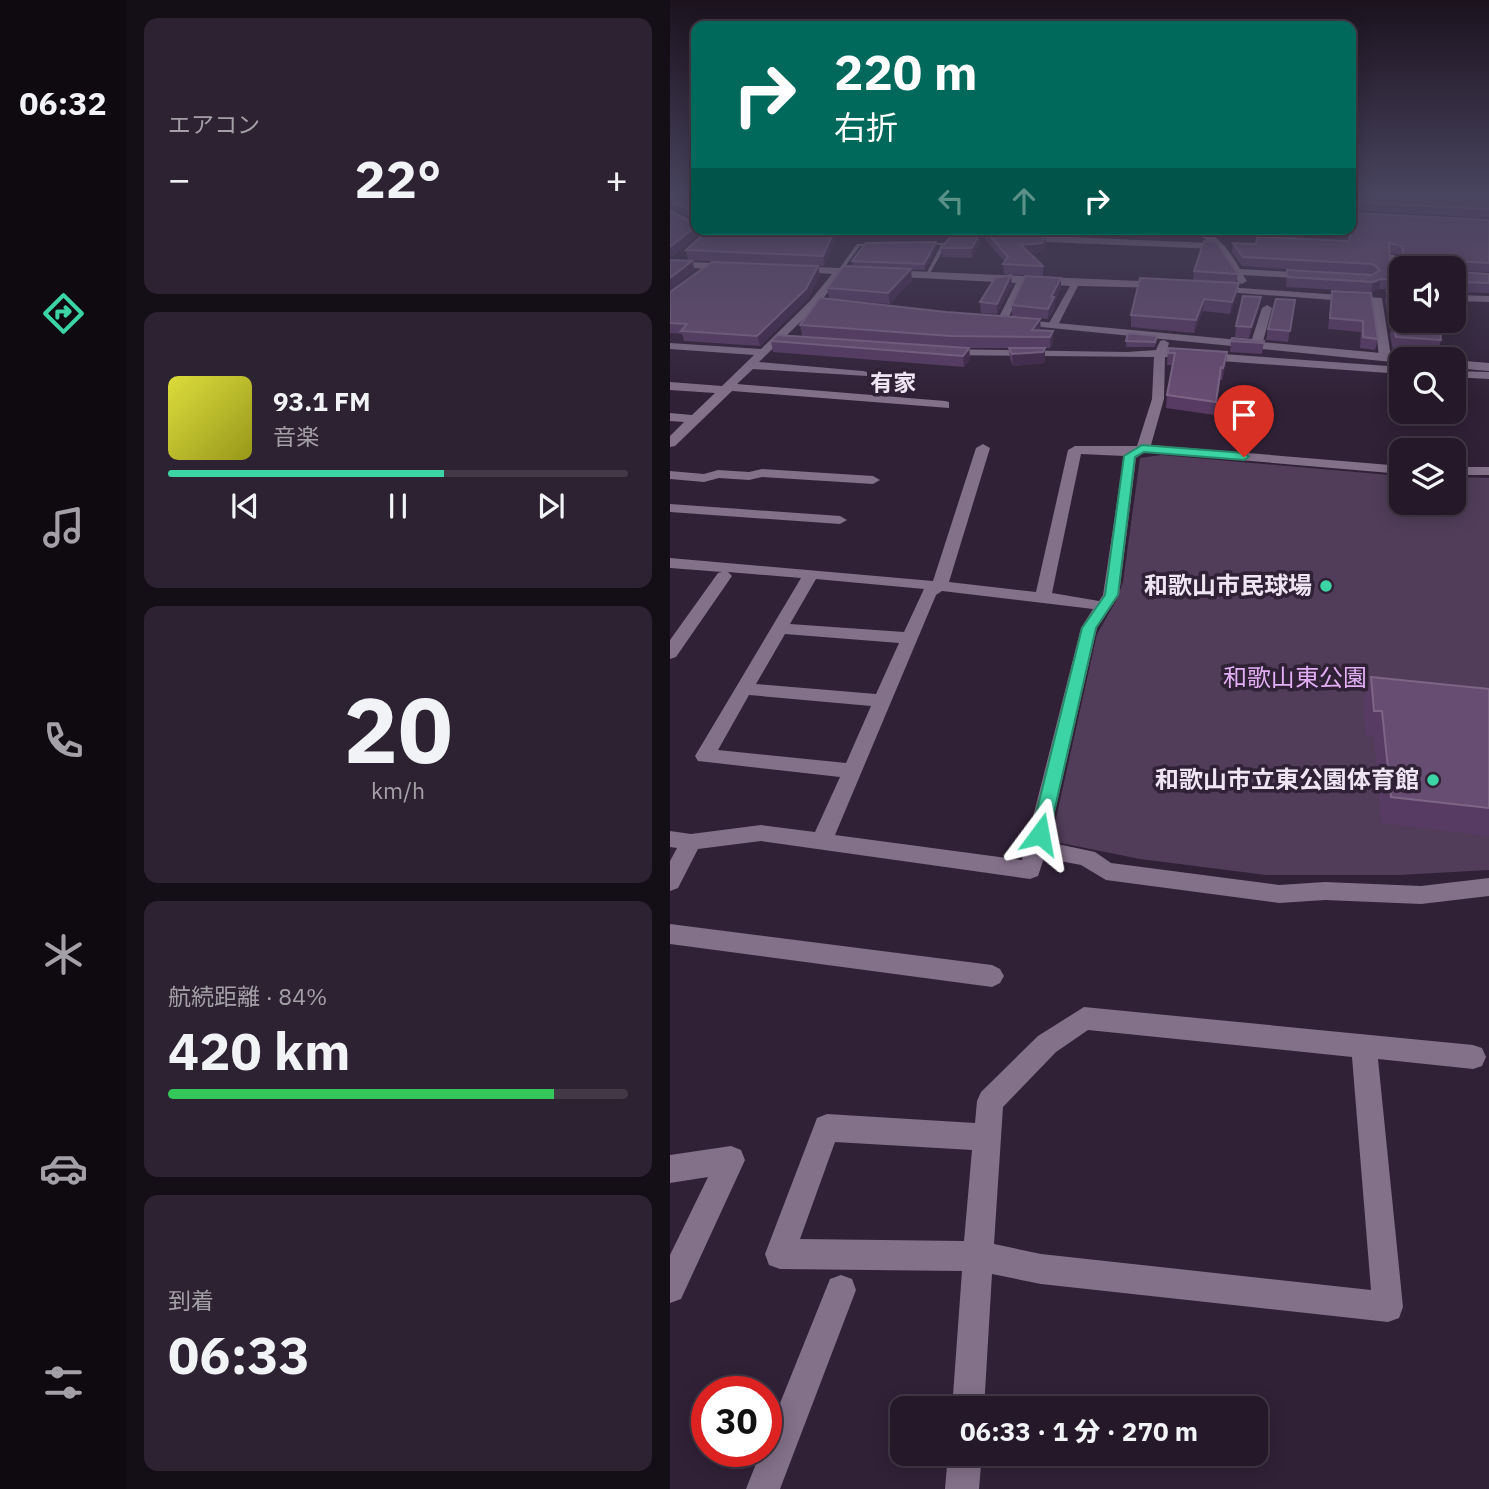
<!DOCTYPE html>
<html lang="ja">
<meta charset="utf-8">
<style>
body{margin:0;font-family:"IBM Plex Sans","Noto Sans JP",sans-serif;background:#2d2231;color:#f1f3f6;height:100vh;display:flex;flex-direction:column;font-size:26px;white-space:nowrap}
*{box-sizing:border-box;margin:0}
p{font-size:23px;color:#a3a0a8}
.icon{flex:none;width:38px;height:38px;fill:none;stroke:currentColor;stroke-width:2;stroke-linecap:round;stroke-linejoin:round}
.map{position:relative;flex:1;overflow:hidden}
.panel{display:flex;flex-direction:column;gap:18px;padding:18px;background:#140e17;width:544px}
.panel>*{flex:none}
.guide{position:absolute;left:21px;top:21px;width:665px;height:214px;border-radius:14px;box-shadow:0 4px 18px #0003,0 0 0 2px #423846;background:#00695c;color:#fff;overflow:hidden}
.fabs{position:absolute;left:719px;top:256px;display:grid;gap:14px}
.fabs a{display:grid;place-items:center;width:77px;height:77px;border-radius:14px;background:#251929;box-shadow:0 4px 18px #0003,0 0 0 2px #423846;font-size:35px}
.speed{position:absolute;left:21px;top:1376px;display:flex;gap:14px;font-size:35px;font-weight:700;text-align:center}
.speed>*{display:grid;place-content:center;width:91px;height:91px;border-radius:50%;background:#251929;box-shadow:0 4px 18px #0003,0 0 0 2px #423846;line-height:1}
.speed .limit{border:10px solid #d22;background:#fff;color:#111}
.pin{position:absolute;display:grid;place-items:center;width:60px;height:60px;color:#fff;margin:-72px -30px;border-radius:50% 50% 50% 0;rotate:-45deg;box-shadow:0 0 7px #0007}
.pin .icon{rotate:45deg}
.me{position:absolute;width:77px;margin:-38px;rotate:13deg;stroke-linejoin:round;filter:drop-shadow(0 0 5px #0008)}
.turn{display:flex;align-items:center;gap:24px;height:147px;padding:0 28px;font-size:32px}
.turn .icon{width:91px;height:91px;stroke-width:2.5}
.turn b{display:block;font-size:49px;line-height:60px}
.lanes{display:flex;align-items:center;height:66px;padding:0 28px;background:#0003;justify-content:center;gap:35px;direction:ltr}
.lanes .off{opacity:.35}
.big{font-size:52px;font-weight:800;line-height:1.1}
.panel .card{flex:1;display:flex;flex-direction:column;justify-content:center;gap:10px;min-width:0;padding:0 24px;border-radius:14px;background:#2d2231}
.panel .dial{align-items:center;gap:0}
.dial b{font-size:91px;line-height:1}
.song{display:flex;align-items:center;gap:21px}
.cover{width:84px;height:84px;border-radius:10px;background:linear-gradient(135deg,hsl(60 70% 55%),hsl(60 70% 35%))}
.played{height:7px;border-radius:4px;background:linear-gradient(90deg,#3cd4a4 60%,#423846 60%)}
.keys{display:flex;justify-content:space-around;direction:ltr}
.heat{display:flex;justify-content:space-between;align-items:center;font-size:38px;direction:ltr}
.charge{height:10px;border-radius:5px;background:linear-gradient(90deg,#34c759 84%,#423846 0)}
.trip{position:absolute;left:220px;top:1396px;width:378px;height:70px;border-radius:14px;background:#251929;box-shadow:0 4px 18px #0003,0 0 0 2px #423846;font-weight:800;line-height:70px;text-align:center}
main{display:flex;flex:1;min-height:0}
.dock{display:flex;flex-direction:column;width:126px;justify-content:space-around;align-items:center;background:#0f0a10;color:#a3a0a8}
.dock .icon{width:49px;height:49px}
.dock .selected{color:#3cd4a4}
.dock b{font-size:32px;color:#f1f3f6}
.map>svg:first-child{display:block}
.green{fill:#513d59}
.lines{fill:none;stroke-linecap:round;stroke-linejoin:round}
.lane{fill:#837089;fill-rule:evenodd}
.street{fill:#837089;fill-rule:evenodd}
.secondary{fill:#837089;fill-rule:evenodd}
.wall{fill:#583b63;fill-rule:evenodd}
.shaded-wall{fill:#42294b}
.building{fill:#684d72;stroke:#7d6586;stroke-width:2}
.route{fill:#3cd4a4;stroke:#278a6b;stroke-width:2}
.poi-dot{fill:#3cd4a4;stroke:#312137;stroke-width:2.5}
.labels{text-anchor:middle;stroke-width:7;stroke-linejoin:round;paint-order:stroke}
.far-quarter-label{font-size:23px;font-weight:bold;fill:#eee4f2;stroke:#312137}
.poi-label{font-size:24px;font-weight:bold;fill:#eee4f2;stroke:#312137;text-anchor:end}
.park-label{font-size:24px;fill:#e2aff4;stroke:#312137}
</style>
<main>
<nav class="dock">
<b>06:32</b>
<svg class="icon selected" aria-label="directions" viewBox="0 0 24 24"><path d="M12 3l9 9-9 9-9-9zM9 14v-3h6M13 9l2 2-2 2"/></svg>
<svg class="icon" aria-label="music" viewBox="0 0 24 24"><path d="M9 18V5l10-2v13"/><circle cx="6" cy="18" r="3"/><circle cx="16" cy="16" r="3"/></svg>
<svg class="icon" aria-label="phone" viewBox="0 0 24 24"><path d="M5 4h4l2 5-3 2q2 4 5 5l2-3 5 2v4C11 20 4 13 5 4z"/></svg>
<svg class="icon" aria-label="climate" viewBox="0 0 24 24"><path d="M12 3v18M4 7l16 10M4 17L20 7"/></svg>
<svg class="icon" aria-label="car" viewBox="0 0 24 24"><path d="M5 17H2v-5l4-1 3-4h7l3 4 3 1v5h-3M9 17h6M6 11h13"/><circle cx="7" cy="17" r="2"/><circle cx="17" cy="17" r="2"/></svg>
<svg class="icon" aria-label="filters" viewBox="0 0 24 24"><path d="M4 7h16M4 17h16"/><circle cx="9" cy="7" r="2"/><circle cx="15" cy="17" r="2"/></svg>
</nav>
<section class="panel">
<div class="card"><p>エアコン</p>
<div class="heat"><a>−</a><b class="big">22°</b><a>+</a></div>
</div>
<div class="card">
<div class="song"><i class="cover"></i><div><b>93.1 FM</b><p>音楽</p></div></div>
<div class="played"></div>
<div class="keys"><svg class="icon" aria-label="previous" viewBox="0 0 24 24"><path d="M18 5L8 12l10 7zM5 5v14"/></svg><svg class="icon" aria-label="pause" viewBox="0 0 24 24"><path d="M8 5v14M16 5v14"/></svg><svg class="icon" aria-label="next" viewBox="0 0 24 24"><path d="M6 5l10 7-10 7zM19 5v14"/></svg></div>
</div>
<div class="card dial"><b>20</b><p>km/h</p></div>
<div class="card"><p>航続距離 · 84%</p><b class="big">420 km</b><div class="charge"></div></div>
<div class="card"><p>到着</p><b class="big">06:33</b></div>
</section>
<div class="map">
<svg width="819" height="1489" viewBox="0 0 819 1489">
<rect width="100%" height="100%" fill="#312137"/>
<path class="green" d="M491 455 731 476 732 502H784V477L819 478V870L729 875H596L470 859 381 841 427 634 446 601 453 582 470 458Z"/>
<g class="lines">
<g class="lane">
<path d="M288 229H292L280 245H276L259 275 255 276 271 245 251 244 253 243H277Z"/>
<path d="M187 244H206L208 245 190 246 171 272H167Z"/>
</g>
<g class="street">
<path d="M0 209 26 223 27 229 0 215Z"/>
<path d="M520 229C546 229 558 249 570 269L642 273 647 276 642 279 573 275 577 281 572 284 569 283 547 249 375 242 371 239 375 236 541 243Z"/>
<path d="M719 254 727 256 732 276 720 273Z"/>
<path d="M0 261 62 264 67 267 62 270 0 267Z"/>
<path d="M123 266 493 282 498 285 493 288 408 286 388 325 383 328 378 325 400 286 354 283 337 321 332 324 327 321 346 283 172 274 148 305 89 362 193 371 197 372V376L83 369 67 384 275 401 279 402V408L62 391 5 446 0 447V436L14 422 0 421V413L22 415 45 393 0 390V382L52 386 84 355 0 349V343L91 349 140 301 162 274 120 271 118 269Z"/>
<path d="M544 286 712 298 721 357 715 360 709 357 703 303 541 291V287Z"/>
<path d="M784 295 819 296V302L784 301Z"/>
<path d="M597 305 602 308 592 345 582 347 580 345 592 308Z"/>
<path d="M494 340 499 343 497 350 732 367V374L495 357 494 399 481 445 732 466V474L475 452 466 458 449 595 427 628 378 842 425 852 441 863 609 885 655 882 751 886 819 878V896L751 904 655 900 609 903 436 880 411 865 374 858 368 876 360 879 91 841 28 849 8 888 0 891V861L7 848 0 847V831L21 834 91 825 145 832 170 777 28 761 25 756 131 578 58 572 62 576 6 657 0 659V640L48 573 52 572 0 568V558L263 581 306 448 313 444 320 448 279 582 366 592 398 450 405 446H467L482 399 484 357 272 355 266 352 272 349 457 352 486 350 490 341ZM411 454 454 456 433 595 429 601 382 593ZM146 579 254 589 234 632 120 624ZM272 591 423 609 411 628 352 860 165 835 266 595ZM115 634 229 643 206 694 86 684ZM79 695 201 706 176 763 48 750Z"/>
<path d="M784 371 819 372V379L784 377Z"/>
<rect x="784" y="467" width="35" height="8"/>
<path d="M92 469 203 476 210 480 203 484 92 477 79 480 49 478 34 482 0 479V471L34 474 48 470 79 472Z"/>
<path d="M0 504 170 516 177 520 170 524 0 512Z"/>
<path d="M0 924 322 965 330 969 334 976 330 983 322 987 0 944Z"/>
<path d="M414 1007 803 1045 812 1048 816 1057 812 1066 803 1069 708 1059 733 1307 729 1318 718 1322 371 1284 322 1274 314 1409H282L292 1271 110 1269 99 1265 95 1254 147 1118 157 1114 305 1123 307 1101 311 1092 368 1036ZM418 1030 682 1057 701 1290 371 1254 324 1244 333 1107 386 1052ZM165 1142 302 1150 294 1241 130 1239Z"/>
<path d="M61 1146 71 1150 75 1160 11 1299 0 1303V1255L38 1177 0 1183V1155Z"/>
<path d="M171 1275 182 1279 186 1290 110 1489H76L91 1451H96V1438L160 1279Z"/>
<path d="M278 1454H312L309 1489H275Z"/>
</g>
<g class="secondary">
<path d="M344 319 733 355 739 359H732V363L340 324 338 322Z"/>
<path d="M784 360 819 363V371L784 368Z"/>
</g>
</g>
<g class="wall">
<path d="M0 191H26V220L0 208Z"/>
<path d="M681 191 819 194V218L681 210Z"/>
<path d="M819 220V272L786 271 819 274V293L784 292V268H732V290L709 289 701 292 616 287 617 270 702 275 572 266 562 252 563 243 586 244 679 241ZM720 253 730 255 731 268 720 265Z"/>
<path d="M165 229 166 238 154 266 18 260 16 250Z"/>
<path d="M287 229H512L487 238 375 233 374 234 376 245 372 252 360 253 373 266V276L334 274 333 264 335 262 313 237 302 258 272 257 271 248Z"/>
<path d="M266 242 267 248 255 270 228 269 242 280 220 304 159 299 157 288 183 267 182 261Z"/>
<path d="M148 266 150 276 138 299 90 346 14 341 12 334 0 333V292Z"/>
<path d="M524 271 568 274 566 283 567 295 560 314 533 311 524 333 461 327V315L523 281Z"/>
<path d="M342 285 327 314 311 313 310 302Z"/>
<path d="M391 288 385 301V308L378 319 342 316V305Z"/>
<path d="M662 291 701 293 708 339 705 350 690 348 691 332 658 329Z"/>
<path d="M717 291H732V320H766L765 324 771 340 768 353 723 350 720 335 723 324H719L715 301Z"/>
<path d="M625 300 618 342 596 340 598 329Z"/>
<path d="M589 308 579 338 565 337 566 326Z"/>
<path d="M130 325 383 331V342L380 348H375V359L374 363 343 366 340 359 339 348H299L300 359 294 367 103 352 101 341H195L132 336Z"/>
<path d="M456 341 487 342 484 347H456Z"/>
<path d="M561 341H594L592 354 560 352Z"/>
<path d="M498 348 556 364 552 380H550L545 415 496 408 497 395 502 365H497Z"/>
<path d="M701 677 819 689V836L711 823 704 737 696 736 693 703Z"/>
</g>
<g class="shaded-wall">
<path d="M25 227 27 236 0 259V247Z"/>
<path d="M165 229 166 238 154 266 153 256Z"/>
<path d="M312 229H313V237L302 258V248Z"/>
<path d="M369 229H375V233L368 239Z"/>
<path d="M487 229H512L487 238Z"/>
<path d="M376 235V245L372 252 352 254 351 245Z"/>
<path d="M266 242 267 248 255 270 254 264Z"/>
<path d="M22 261 25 270 0 291V278Z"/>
<path d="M148 266 150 276 138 299 90 346 87 336Z"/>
<path d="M241 269 242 280 220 304 218 293Z"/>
<path d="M341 275 342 285 327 314V304Z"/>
<path d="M391 278V288L385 301V308L378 319V309L381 297Z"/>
<path d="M711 279 709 289 701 292 703 282Z"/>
<path d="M569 283 567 295 560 314 562 302Z"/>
<path d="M591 297 589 308 579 338 581 327Z"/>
<path d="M534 299 533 311 524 333 526 320Z"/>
<path d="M370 319 371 330H362Z"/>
<path d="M383 331V342L380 348V337Z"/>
<path d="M299 348 300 359 294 367 293 356Z"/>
<path d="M375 348V359L374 363 343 366 342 354Z"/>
<path d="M557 352 556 364 552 380 553 368Z"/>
</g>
<g class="building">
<path d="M0 191H26V217L25 212 0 201Z"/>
<path d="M683 191 819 194V209L683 202Z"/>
<path d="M0 211 25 227 0 247Z"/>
<path d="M684 213 819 220V263L785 261 786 272 819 274V283L787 282 784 286V268H735L732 246 719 243 720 265 732 268V280L711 279 703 282 617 277V270L702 275 710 270 703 264 573 257 563 243 586 244 587 237 679 241Z"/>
<path d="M39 229 120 230 165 229 153 256 16 250Z"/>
<path d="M287 229H312L302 248H271Z"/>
<path d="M314 229H369L368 230 376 235 372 243 351 245 373 266 333 264 338 257Z"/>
<path d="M534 241 546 242 568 274 524 271Z"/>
<path d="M266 242 254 264 182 261 196 243Z"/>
<path d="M0 260 22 261 0 278Z"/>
<path d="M42 262 148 266 136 289 87 336 11 331 17 324 0 323V292Z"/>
<path d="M174 266 241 269 218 293 157 288Z"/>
<path d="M341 275 327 304 310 302 325 278Z"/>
<path d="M355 276 391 278 381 297H384L378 309 342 305Z"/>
<path d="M470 278 569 283 562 302 534 299 526 320 461 315Z"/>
<path d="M662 291 701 293 708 339 693 337V321L660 318Z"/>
<path d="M717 291H732V314L722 313Z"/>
<path d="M573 296 591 297 581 327 566 326Z"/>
<path d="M150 298 276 312 370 319 362 330 383 331 380 337 281 336 130 325Z"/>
<path d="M606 299 625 300 620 331 598 329Z"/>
<path d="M723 321 769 324 771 340 726 337Z"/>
<path d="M458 333 487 336 485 342 456 341Z"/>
<path d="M107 335 299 348 293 356 101 341Z"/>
<path d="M562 338 594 341 593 343 561 341Z"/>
<path d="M339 348H375L373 352 342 354Z"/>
<path d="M498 348 557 352 553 368 551 367 546 402 497 395 505 353H498Z"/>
<path d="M701 677 819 689V808L721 797 712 711H704Z"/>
</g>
<linearGradient id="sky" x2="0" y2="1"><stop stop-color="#1b121e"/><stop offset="0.48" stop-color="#48435e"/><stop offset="1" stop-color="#48435e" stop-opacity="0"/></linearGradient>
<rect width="819" height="399" fill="url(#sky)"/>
<path class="route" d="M472 445 574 453 579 457 574 460 474 452 465 457 448 595 426 628 379 834 376 838H364L361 834 412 628 435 595 454 456Z"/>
<g class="poi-dot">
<circle cx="656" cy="586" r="7"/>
<circle cx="763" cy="780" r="7"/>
</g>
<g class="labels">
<g class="far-quarter-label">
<text x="223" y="391">有家</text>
</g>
<g class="poi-label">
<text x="642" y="594">和歌山市民球場</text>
<text x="749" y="788">和歌山市立東公園体育館</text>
</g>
<g class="park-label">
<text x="625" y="686">和歌山東公園</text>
</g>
</g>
</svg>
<div class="fabs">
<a><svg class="icon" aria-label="sound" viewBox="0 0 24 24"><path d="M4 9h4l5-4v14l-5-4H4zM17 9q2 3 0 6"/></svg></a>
<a><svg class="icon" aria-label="search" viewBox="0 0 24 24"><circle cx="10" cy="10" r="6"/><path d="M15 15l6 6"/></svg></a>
<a><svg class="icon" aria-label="layers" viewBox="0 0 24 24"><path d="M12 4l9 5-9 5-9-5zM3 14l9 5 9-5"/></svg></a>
</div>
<div class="speed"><div class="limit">30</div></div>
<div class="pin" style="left:574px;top:457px;background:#d93025"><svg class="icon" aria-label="arrive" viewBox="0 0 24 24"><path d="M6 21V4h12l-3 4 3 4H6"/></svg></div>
<svg class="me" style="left:370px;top:834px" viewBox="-20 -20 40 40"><path d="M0-17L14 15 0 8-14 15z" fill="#3cd4a4" stroke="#fff" stroke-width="4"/></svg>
<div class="trip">06:33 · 1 分 · 270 m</div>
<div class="guide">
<div class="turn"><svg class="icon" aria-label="right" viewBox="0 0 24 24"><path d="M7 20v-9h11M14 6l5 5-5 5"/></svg><div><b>220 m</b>右折</div></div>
<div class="lanes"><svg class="icon off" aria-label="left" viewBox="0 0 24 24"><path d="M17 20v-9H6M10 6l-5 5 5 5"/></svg><svg class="icon off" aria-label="ahead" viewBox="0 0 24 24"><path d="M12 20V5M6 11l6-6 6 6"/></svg><svg class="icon" aria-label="right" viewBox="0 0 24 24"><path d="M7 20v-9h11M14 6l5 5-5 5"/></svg></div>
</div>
</div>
</main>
